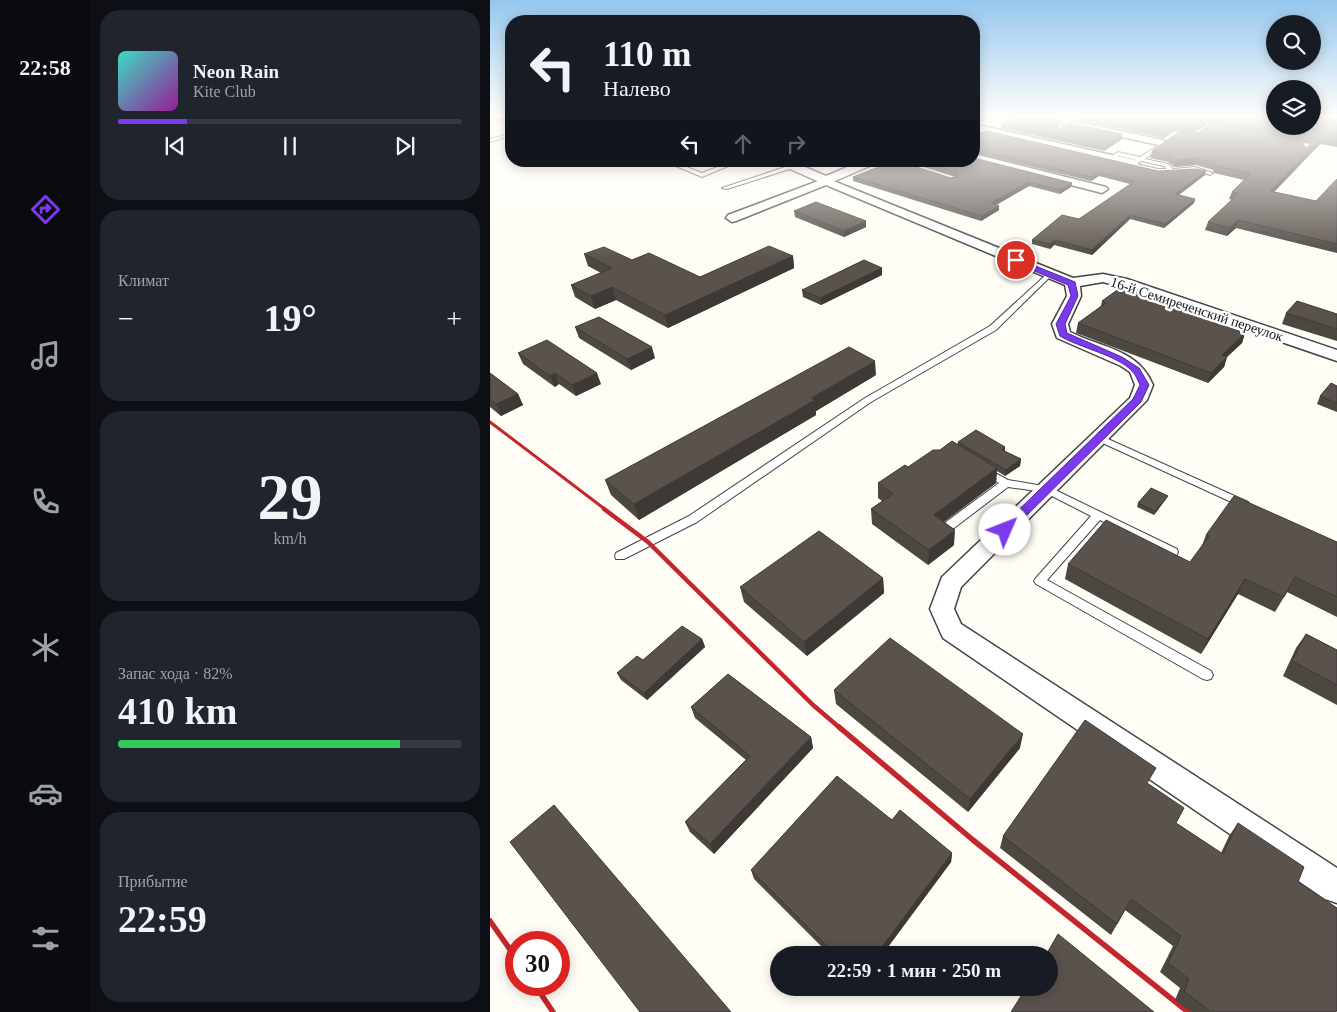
<!DOCTYPE html>
<html lang="ru">
<meta charset="utf-8">
<style>
body{margin:0;font-family:Georgia,serif;background:#20242c;color:#f1f3f6;height:100vh;display:flex;flex-direction:column;font-size:19px;white-space:nowrap}
*{box-sizing:border-box;margin:0}
p{font-size:16px;color:#9ea1a6}
.icon{flex:none;width:28px;height:28px;fill:none;stroke:currentColor;stroke-width:2;stroke-linecap:round;stroke-linejoin:round}
.map{position:relative;flex:1;overflow:hidden}
.details{display:flex;flex-direction:column;gap:10px;padding:10px;background:#0d0f14;width:400px}
.details>*{flex:none}
.top-card{position:absolute;left:15px;top:15px;width:475px;height:152px;border-radius:20px;box-shadow:0 2px 12px #0003;background:#171b24;color:#f1f3f6;overflow:hidden}
.buttons{position:absolute;left:776px;top:15px;display:grid;gap:10px}
.buttons a{display:grid;place-items:center;width:55px;height:55px;border-radius:50%;background:#171b24;box-shadow:0 2px 12px #0003;font-size:25px}
.speed{position:absolute;left:15px;top:931px;display:flex;gap:10px;font-size:25px;font-weight:700;text-align:center}
.speed>*{display:grid;place-content:center;width:65px;height:65px;border-radius:50%;background:#171b24;box-shadow:0 2px 12px #0003;line-height:1}
.speed .limit{border:8px solid #d22;background:#fff;color:#111}
.pin{position:absolute;display:grid;place-items:center;width:42px;height:42px;color:#fff;margin:-21px;border:2px solid #fff;border-radius:50%;box-shadow:0 1px 5px #0007}
.me{position:absolute;width:55px;margin:-28px;rotate:46deg;stroke-linejoin:round;filter:drop-shadow(0 0 4px #0008)}
.turn{display:flex;align-items:center;gap:18px;height:105px;padding:0 15px;font-size:22px}
.turn .icon{width:65px;height:65px;stroke-width:2.5}
.turn b{display:block;font-size:35px;line-height:42px}
.lanes{display:flex;align-items:center;height:48px;padding:0 15px;background:#0003;justify-content:center;gap:25px;direction:ltr}
.lanes .off{opacity:.35}
.big{font-size:38px;font-weight:700;line-height:1.1}
.details .card{flex:1;display:flex;flex-direction:column;justify-content:center;gap:8px;min-width:0;padding:0 18px;border-radius:20px;background:#20242c}
.details .dial{align-items:center;gap:0}
.dial b{font-size:65px;line-height:1}
.song{display:flex;align-items:center;gap:15px}
.cover{width:60px;height:60px;border-radius:8px;background:linear-gradient(135deg,hsl(170 70% 55%),hsl(300 70% 35%))}
.played{height:5px;border-radius:2px;background:linear-gradient(90deg,#7c3aed 20%,#363941 20%)}
.keys{display:flex;justify-content:space-around;direction:ltr}
.heat{display:flex;justify-content:space-between;align-items:center;font-size:28px;direction:ltr}
.charge{height:8px;border-radius:4px;background:linear-gradient(90deg,#34c759 82%,#363941 0)}
.trip{position:absolute;left:280px;top:946px;width:288px;height:50px;border-radius:25px;background:#171b24;box-shadow:0 2px 12px #0003;font-weight:700;line-height:50px;text-align:center}
main{display:flex;flex:1;min-height:0}
.menu{display:flex;flex-direction:column;width:90px;justify-content:space-around;align-items:center;background:#090b0e;color:#9ea1a6}
.menu .icon{width:35px;height:35px}
.menu .on{color:#7c3aed}
.menu b{font-size:22px;color:#f1f3f6}
.map>svg:first-child{display:block}
.lines{fill:none;stroke-linecap:round;stroke-linejoin:round}
.service-casing{stroke:#444;stroke-width:2}
.minor-casing{stroke:#444;stroke-width:3}
.tertiary-casing{stroke:#444;stroke-width:3}
.service{fill:#fff;fill-rule:evenodd}
.minor{fill:#fff;fill-rule:evenodd}
.tertiary{fill:#fff;fill-rule:evenodd}
.rail-far2{stroke:#c4262e;stroke-width:3}
.rail-far1{stroke:#c4262e;stroke-width:4.5}
.rail{stroke:#c4262e;stroke-width:5.5}
.wall{fill:#4d4742;fill-rule:evenodd}
.shaded-wall{fill:#3f3936}
.building{fill:#5a524d;stroke:#3f3936}
.route{fill:#7c3aed;stroke:#51269a}
.labels{text-anchor:middle;stroke-width:5;stroke-linejoin:round;paint-order:stroke}
.far-street-label{font-size:14px;fill:#111;stroke:#fff}
</style>
<main>
<nav class="menu">
<b>22:58</b>
<svg class="icon on" aria-label="directions" viewBox="0 0 24 24"><path d="M12 3l9 9-9 9-9-9zM9 14v-3h6M13 9l2 2-2 2"/></svg>
<svg class="icon" aria-label="music" viewBox="0 0 24 24"><path d="M9 18V5l10-2v13"/><circle cx="6" cy="18" r="3"/><circle cx="16" cy="16" r="3"/></svg>
<svg class="icon" aria-label="phone" viewBox="0 0 24 24"><path d="M5 4h4l2 5-3 2q2 4 5 5l2-3 5 2v4C11 20 4 13 5 4z"/></svg>
<svg class="icon" aria-label="climate" viewBox="0 0 24 24"><path d="M12 3v18M4 7l16 10M4 17L20 7"/></svg>
<svg class="icon" aria-label="car" viewBox="0 0 24 24"><path d="M5 17H2v-5l4-1 3-4h7l3 4 3 1v5h-3M9 17h6M6 11h13"/><circle cx="7" cy="17" r="2"/><circle cx="17" cy="17" r="2"/></svg>
<svg class="icon" aria-label="filters" viewBox="0 0 24 24"><path d="M4 7h16M4 17h16"/><circle cx="9" cy="7" r="2"/><circle cx="15" cy="17" r="2"/></svg>
</nav>
<section class="details">
<div class="card">
<div class="song"><i class="cover"></i><div><b>Neon Rain</b><p>Kite Club</p></div></div>
<div class="played"></div>
<div class="keys"><svg class="icon" aria-label="previous" viewBox="0 0 24 24"><path d="M18 5L8 12l10 7zM5 5v14"/></svg><svg class="icon" aria-label="pause" viewBox="0 0 24 24"><path d="M8 5v14M16 5v14"/></svg><svg class="icon" aria-label="next" viewBox="0 0 24 24"><path d="M6 5l10 7-10 7zM19 5v14"/></svg></div>
</div>
<div class="card"><p>Климат</p>
<div class="heat"><a>−</a><b class="big">19°</b><a>+</a></div>
</div>
<div class="card dial"><b>29</b><p>km/h</p></div>
<div class="card"><p>Запас хода · 82%</p><b class="big">410 km</b><div class="charge"></div></div>
<div class="card"><p>Прибытие</p><b class="big">22:59</b></div>
</section>
<div class="map">
<svg width="847" height="1012" viewBox="0 0 847 1012">
<rect width="100%" height="100%" fill="#fffdf5"/>
<g class="lines">
<defs>
<g id="service">
<path d="M21 134V136L0 142V139Z"/>
<path d="M672 143 674 145 655 159 678 164 683 169 705 167 723 173 720 175 705 171 668 173 640 166V164L646 160 629 156 622 160 619 158 628 152 650 157ZM651 161 674 166 677 169H668L646 164Z"/>
<path d="M174 161H181L212 173 243 161H250L212 177Z"/>
<path d="M301 165 304 167 303 168 237 189 232 188Z"/>
<path d="M558 273 563 274 506 330 381 402 207 522 134 559H126L125 556 126 553 199 516 375 398 500 326Z"/>
<path d="M609 435 758 502 759 504 758 506H750L606 440 604 438 606 436Z"/>
<path d="M494 467 518 480 559 487 687 549 688 552 687 555H679L610 520 557 580 721 671 723 675 721 679 717 680 713 679 546 584 544 581 546 578 601 516 554 492 518 487 464 528H456L455 525 456 522 509 483 491 472 489 470 491 468Z"/>
</g>
<g id="minor">
<path d="M540 117H561L673 140 678 143 673 146Z"/>
<path d="M484 124 644 160 649 163 644 166 484 130Z"/>
<path d="M484 154 616 187 618 189 612 193 484 160Z"/>
<path d="M336 178 583 278 613 274 637 279 847 350V361L628 286 613 282 590 286 591 296 578 324 580 332C612 348 648 349 663 385L657 400 471 587 464 609 471 624 847 868V903L835 899 453 638 440 609 452 577 640 398 645 385 640 372 631 366 567 338 562 324 577 296 575 285 336 185 246 221 242 222 236 218 238 215Z"/>
</g>
<g id="tertiary">
<path d="M484 117H496L484 124Z"/>
<path d="M282 161H301L336 176 372 161H391L336 185Z"/>
</g>
</defs>
<use href="#service" class="service-casing"/>
<use href="#minor" class="minor-casing"/>
<use href="#tertiary" class="tertiary-casing"/>
<use href="#service" class="service"/>
<use href="#minor" class="minor"/>
<use href="#tertiary" class="tertiary"/>
<path class="rail-far2" d="M0 422 116 510"/>
<path class="rail-far1" d="M114 509 158 542 323 705 350 728"/>
<g class="rail">
<path d="M349 727 483 840 698 1012"/>
<path d="M0 921 26 958"/>
<path d="M45 985 63 1012"/>
</g>
</g>
<g class="wall">
<path d="M0 117H21V127L0 118Z"/>
<path d="M590 117H847V147L830 144 784 192 826 201 847 179V253L746 228 737 236 715 230 718 222 742 200 739 199 742 192 754 180 724 173 723 170 706 165 684 167 678 162 660 158 662 151 689 132 685 131 674 138 589 121ZM720 123 722 124 707 133 704 132ZM814 143 820 144 817 148 813 146Z"/>
<path d="M570 121 568 129 632 139 614 151 511 128V124Z"/>
<path d="M484 137 668 171H716L715 175 689 195 705 199 704 203 674 228 640 219 602 255 564 245 560 249 542 244V240L589 219 640 184 609 176 601 181 484 153Z"/>
<path d="M415 161H484L582 183 581 187 570 194 539 186 506 205 509 210 491 221 363 181V177L461 178 465 177Z"/>
<path d="M304 211 376 221V227L354 237 305 217Z"/>
<path d="M94 254 142 260 210 277 303 256 304 268 178 328 126 300 105 309 85 297 81 285 111 273 98 266Z"/>
<path d="M392 268V275L331 305 313 297 312 290Z"/>
<path d="M612 301 755 333 752 343 737 357 734 367 718 383 586 333 588 323 611 306Z"/>
<path d="M796 313 847 314V341L792 324Z"/>
<path d="M85 327 165 358 141 370 89 338Z"/>
<path d="M28 353 111 384 86 396 69 384 65 387 33 364Z"/>
<path d="M0 373 28 394 33 405 11 416 0 407Z"/>
<path d="M386 375 326 411V415L149 520 121 495 115 480Z"/>
<path d="M847 386V412L827 404 830 396Z"/>
<path d="M468 442 515 447V451L531 459 530 466 515 476 507 471 506 483 454 522 464 545 438 565 382 524 381 509 392 501 388 498V483L450 450 467 445Z"/>
<path d="M676 499 664 515 647 507 648 503Z"/>
<path d="M716 535 847 542V617L797 592 785 612 748 594 711 654 575 579 578 564 700 562 711 548Z"/>
<path d="M393 578 394 593 317 656 254 602 250 587Z"/>
<path d="M816 634 847 650V705L793 676 806 648Z"/>
<path d="M212 639 215 647 157 700 131 680 127 673 153 660Z"/>
<path d="M344 690 530 748 478 812 346 704Z"/>
<path d="M201 707 321 737 323 748 224 854 200 832 195 822 256 760 205 718Z"/>
<path d="M658 784 686 823 731 853 739 836 748 823 808 882 846 1012H701L685 1000 690 988 670 972 683 946 635 910 621 935 510 848 513 836Z"/>
<path d="M402 820 462 853 461 862 392 955H340L264 879 261 870Z"/>
</g>
<g class="shaded-wall">
<path d="M720 117H722L720 123 703 133 704 126Z"/>
<path d="M687 124 685 131 674 138 675 131Z"/>
<path d="M632 134V139L614 151V147Z"/>
<path d="M832 137 830 144 778 198 780 191Z"/>
<path d="M707 158 706 165 684 167 685 160Z"/>
<path d="M716 171 715 175 684 198 685 194Z"/>
<path d="M609 172V176L601 181V177Z"/>
<path d="M539 182V186L501 208V203Z"/>
<path d="M582 183 581 187 570 194 571 190Z"/>
<path d="M705 199 704 203 674 228 675 224Z"/>
<path d="M509 206V210L491 221 492 216Z"/>
<path d="M640 215V219L602 255V250Z"/>
<path d="M748 220 746 228 737 236 740 228Z"/>
<path d="M376 221V227L354 237V231Z"/>
<path d="M565 240 564 245 560 249V244Z"/>
<path d="M303 256 304 268 178 328 175 315Z"/>
<path d="M392 268V275L331 305 330 298Z"/>
<path d="M122 287 126 300 105 309 101 296Z"/>
<path d="M755 333 752 343 728 365 732 355Z"/>
<path d="M162 347 165 358 141 370 137 359Z"/>
<path d="M737 357 734 367 718 383 721 373Z"/>
<path d="M385 361 386 375 326 411V415L149 520 144 504 321 398Z"/>
<path d="M65 373 69 384 65 387 60 376Z"/>
<path d="M107 373 111 384 86 396 82 385Z"/>
<path d="M28 394 33 405 11 416 6 404Z"/>
<path d="M531 459 530 466 515 476 516 470Z"/>
<path d="M507 468 506 483 443 530 444 515Z"/>
<path d="M678 496 676 499 664 515 665 511Z"/>
<path d="M465 530 464 545 438 565 439 550Z"/>
<path d="M393 578 394 593 317 656 314 642Z"/>
<path d="M755 579 748 594 711 654 718 639Z"/>
<path d="M212 639 215 647 157 700 154 693Z"/>
<path d="M533 734 530 748 478 812 480 799Z"/>
<path d="M321 737 323 748 224 854 220 844Z"/>
<path d="M462 853 461 862 392 955H386Z"/>
</g>
<g class="building">
<path d="M6 117H21V124Z"/>
<path d="M525 117H556L570 121 568 130 579 123 632 134 614 147 511 124Z"/>
<path d="M606 117 701 118 720 117 704 126 687 124 675 131Z"/>
<path d="M727 117H785V126H822V117H847V140L832 137 780 191 826 201 847 179V244L748 220 740 228 718 222 749 193 742 192 761 173 726 166 725 163 707 158 685 160 680 155 662 151 690 131 707 133 723 123 815 141 813 145 817 148 826 138Z"/>
<path d="M497 131 668 171 706 169 716 171 685 194 705 199 675 224 640 215 602 250 565 240 560 244 542 240 572 215 589 219 645 181 609 172 601 177 484 149V137Z"/>
<path d="M484 158 582 183 571 190 539 182 501 203 509 206 492 216 363 177 404 161H407L461 178 467 177V173L428 161H484Z"/>
<path d="M326 202 376 221 354 231 304 211Z"/>
<path d="M279 246 303 256 175 315 122 287 101 296 81 285 122 268 94 254 114 247 142 260 159 253 210 277Z"/>
<path d="M374 260 392 268 330 298 312 290Z"/>
<path d="M630 288 755 333 732 355 737 357 721 373 588 323 616 303 612 301Z"/>
<path d="M807 301 847 314V329L796 313Z"/>
<path d="M109 317 162 347 137 359 85 327Z"/>
<path d="M57 340 107 373 82 385 65 373 60 376 28 353Z"/>
<path d="M359 347 385 361 321 398 325 400 144 504 115 480Z"/>
<path d="M0 373 28 394 6 404 0 400Z"/>
<path d="M841 383 847 386V403L830 396Z"/>
<path d="M486 430 515 447 512 450 531 459 516 470 468 442Z"/>
<path d="M462 441 507 468 444 515 465 530 439 550 381 509 403 494 388 483 415 465 418 467 443 450H450Z"/>
<path d="M661 488 678 496 665 511 648 503Z"/>
<path d="M744 496 847 542V597L805 577 794 597 755 579 718 639 578 564 616 520 700 562 719 536 716 535Z"/>
<path d="M329 531 393 578 314 642 250 587Z"/>
<path d="M192 626 212 639 154 693 127 673 147 656 153 660Z"/>
<path d="M816 634 847 650V685L802 661Z"/>
<path d="M400 638 533 734 480 799 344 690Z"/>
<path d="M238 674 321 737 220 844 195 822 260 756 201 707Z"/>
<path d="M595 720 666 768 657 783 694 808 686 823 733 854 748 823 814 867 808 882 847 908V1009L846 1012H721L694 991 699 979 678 963 691 936 641 899 627 924 513 836Z"/>
<path d="M347 776 402 820 410 810 462 853 386 955H346L261 870Z"/>
<path d="M64 805 241 1012H150L20 842Z"/>
<path d="M568 934 664 1012H521L536 988H559V955H556Z"/>
</g>
<linearGradient id="sky" x2="0" y2="1"><stop stop-color="#95c6ee"/><stop offset="0.45" stop-color="#fffefa"/><stop offset="1" stop-color="#fffefa" stop-opacity="0"/></linearGradient>
<rect width="847" height="259" fill="url(#sky)"/>
<path class="route" d="M523 259H528L585 282 588 296 575 324 577 333 632 357 649 368 659 385 651 402 519 533 515 534 509 530 511 527 643 399 650 385C648 381 646 375 642 371 627 355 590 348 570 336L566 324 581 296 578 285 523 262Z"/>
<g class="labels">
<g class="far-street-label">
<text transform="translate(707 309) rotate(18)" y="5">16-й Семиреченский переулок</text>
</g>
</g>
</svg>
<div class="buttons">
<a><svg class="icon" aria-label="search" viewBox="0 0 24 24"><circle cx="10" cy="10" r="6"/><path d="M15 15l6 6"/></svg></a>
<a><svg class="icon" aria-label="layers" viewBox="0 0 24 24"><path d="M12 4l9 5-9 5-9-5zM3 14l9 5 9-5"/></svg></a>
</div>
<div class="speed"><div class="limit">30</div></div>
<div class="pin" style="left:526px;top:260px;background:#d93025"><svg class="icon" aria-label="arrive" viewBox="0 0 24 24"><path d="M6 21V4h12l-3 4 3 4H6"/></svg></div>
<svg class="me" style="left:515px;top:530px" viewBox="-20 -20 40 40"><circle r="19" fill="#fff"/><path d="M0-13L10 11 0 6-10 11z" fill="#7c3aed"/></svg>
<div class="trip">22:59 · 1 мин · 250 m</div>
<div class="top-card">
<div class="turn"><svg class="icon" aria-label="left" viewBox="0 0 24 24"><path d="M17 20v-9H6M10 6l-5 5 5 5"/></svg><div><b>110 m</b>Налево</div></div>
<div class="lanes"><svg class="icon" aria-label="left" viewBox="0 0 24 24"><path d="M17 20v-9H6M10 6l-5 5 5 5"/></svg><svg class="icon off" aria-label="ahead" viewBox="0 0 24 24"><path d="M12 20V5M6 11l6-6 6 6"/></svg><svg class="icon off" aria-label="right" viewBox="0 0 24 24"><path d="M7 20v-9h11M14 6l5 5-5 5"/></svg></div>
</div>
</div>
</main>
